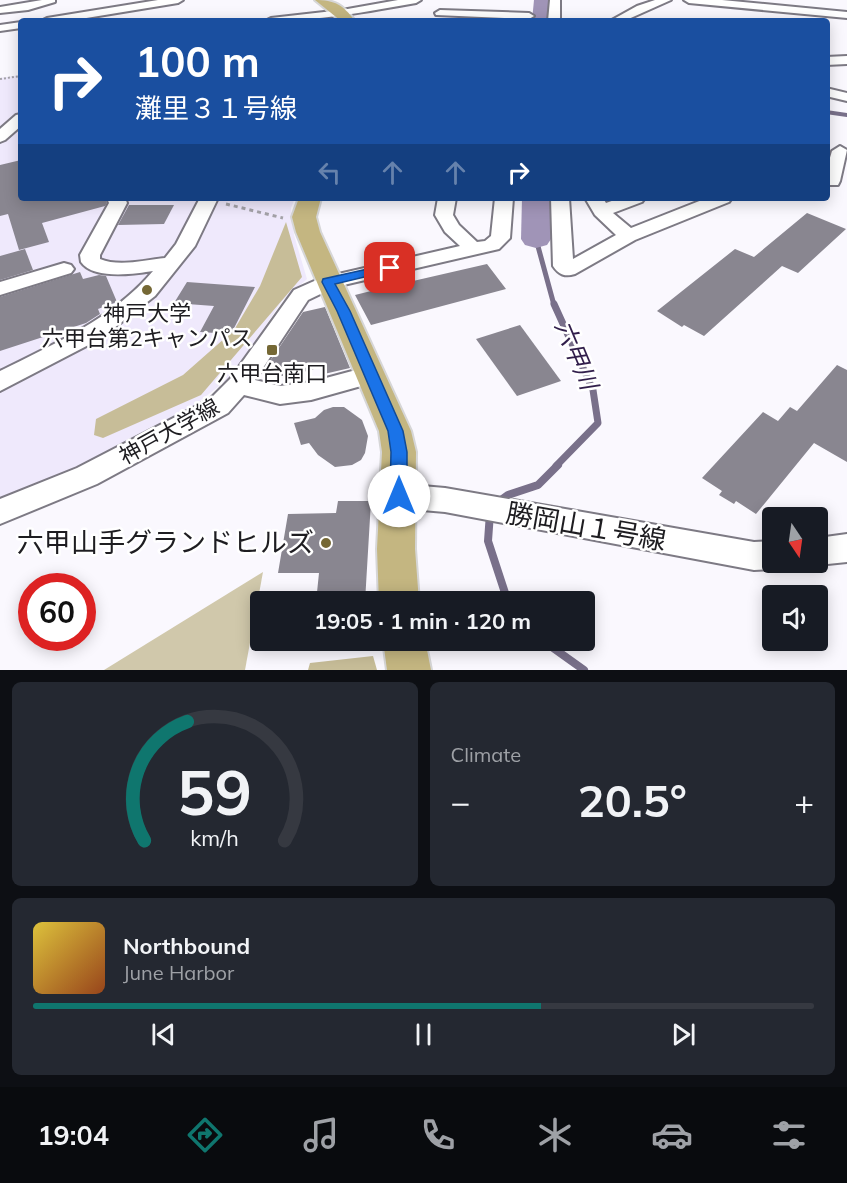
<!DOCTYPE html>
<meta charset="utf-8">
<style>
body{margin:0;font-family:Mulish,"Noto Sans JP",sans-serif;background:#242831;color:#f1f3f6;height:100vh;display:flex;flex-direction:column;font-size:22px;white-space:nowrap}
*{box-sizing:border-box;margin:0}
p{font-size:20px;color:#9ea1a6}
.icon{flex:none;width:33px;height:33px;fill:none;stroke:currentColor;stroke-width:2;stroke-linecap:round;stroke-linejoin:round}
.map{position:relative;height:670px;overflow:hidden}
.drawer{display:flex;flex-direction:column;gap:12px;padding:12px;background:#0d0f14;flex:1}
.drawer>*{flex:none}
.top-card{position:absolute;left:18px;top:18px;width:812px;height:183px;border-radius:6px;box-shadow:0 3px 15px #0003;background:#1a4fa0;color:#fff;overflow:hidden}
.needle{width:39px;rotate:167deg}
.fabs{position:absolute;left:762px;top:507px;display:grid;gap:12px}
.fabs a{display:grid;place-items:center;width:66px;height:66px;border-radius:6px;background:#171b24;box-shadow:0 3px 15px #0003;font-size:30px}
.speed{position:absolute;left:18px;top:573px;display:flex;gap:12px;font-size:30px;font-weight:700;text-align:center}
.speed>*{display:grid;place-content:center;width:78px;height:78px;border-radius:50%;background:#171b24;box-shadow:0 3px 15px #0003;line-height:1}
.speed .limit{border:9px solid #d22;background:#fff;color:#111}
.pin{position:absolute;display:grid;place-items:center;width:51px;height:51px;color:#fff;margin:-26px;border-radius:12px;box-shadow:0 3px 9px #0006}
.me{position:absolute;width:66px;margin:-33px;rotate:0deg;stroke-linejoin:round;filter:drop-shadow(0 0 4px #0008)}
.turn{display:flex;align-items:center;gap:21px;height:126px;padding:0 18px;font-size:27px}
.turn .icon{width:78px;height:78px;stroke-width:2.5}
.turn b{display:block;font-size:42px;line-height:51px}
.lanes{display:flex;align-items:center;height:57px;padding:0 18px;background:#0003;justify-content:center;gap:30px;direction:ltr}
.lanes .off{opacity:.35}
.big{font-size:45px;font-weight:700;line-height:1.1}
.drawer .card{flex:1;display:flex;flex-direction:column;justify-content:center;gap:9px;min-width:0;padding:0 21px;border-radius:9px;background:#242831}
.drawer .dial{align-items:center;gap:0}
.dial svg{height:156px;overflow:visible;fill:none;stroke:#363941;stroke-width:7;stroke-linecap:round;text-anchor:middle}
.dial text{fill:#f1f3f6;stroke:none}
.song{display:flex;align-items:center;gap:18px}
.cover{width:72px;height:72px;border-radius:9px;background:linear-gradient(135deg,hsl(50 70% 55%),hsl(20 70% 35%))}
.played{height:6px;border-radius:3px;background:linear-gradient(90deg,#0f766e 65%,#363941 65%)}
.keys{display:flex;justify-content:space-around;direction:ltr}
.heat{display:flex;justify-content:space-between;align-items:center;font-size:33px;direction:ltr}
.drawer .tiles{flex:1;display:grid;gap:12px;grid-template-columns:1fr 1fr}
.card:last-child{grid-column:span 2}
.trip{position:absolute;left:250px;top:591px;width:345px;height:60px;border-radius:6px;background:#171b24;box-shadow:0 3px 15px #0003;font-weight:700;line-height:60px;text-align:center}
.menu{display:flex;height:96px;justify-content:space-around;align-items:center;background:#090b0e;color:#9ea1a6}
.menu .icon{width:42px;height:42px}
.menu .selected{color:#0f766e}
.menu b{font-size:27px;color:#f1f3f6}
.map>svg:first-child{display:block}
.built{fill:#efe9fc}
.green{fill:#d0c8ab}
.forest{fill:#c7bd98}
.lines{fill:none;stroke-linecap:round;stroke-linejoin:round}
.stream-far3{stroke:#79708a;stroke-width:4}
.stream-far2{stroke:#79708a;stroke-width:5}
.stream-far1{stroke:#79708a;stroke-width:7}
.stream{stroke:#79708a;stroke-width:8}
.river{fill:#a094b7;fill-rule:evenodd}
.building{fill:#898690}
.minor-casing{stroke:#7d7a84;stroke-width:4}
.major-casing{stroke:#d6d6d7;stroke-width:4}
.path-far1{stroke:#a4a2a8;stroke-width:2;stroke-dasharray:2 2;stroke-linecap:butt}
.path{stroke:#a4a2a8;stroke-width:3;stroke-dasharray:4 4;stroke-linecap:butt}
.minor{fill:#fff;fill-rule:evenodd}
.major{fill:#c4b681;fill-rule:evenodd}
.route{fill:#1a73e8;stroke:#114b97;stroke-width:1.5}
.poi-dot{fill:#756835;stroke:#fff;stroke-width:2}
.labels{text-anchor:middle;stroke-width:5;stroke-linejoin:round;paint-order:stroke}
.poi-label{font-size:22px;fill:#1e1d21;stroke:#fff}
.street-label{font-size:22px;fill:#1e1d21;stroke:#fff}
.water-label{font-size:24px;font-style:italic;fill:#311e4b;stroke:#fff}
.near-street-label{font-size:27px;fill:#1e1d21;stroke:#fff}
.near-poi-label{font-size:27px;fill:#1e1d21;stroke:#fff;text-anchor:end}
</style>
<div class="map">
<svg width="847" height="670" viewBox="0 0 847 670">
<rect width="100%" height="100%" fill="#faf8fe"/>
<path class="built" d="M21 75V198H295L291 208 294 235 307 279 282 301 232 376 196 404 91 461 22 493 0 500V78Z"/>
<path class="green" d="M263 572 245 670H104Z"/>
<g class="forest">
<path d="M286 222 302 277 201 395 103 438 94 435 96 419 183 375 234 330 260 286Z"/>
<path d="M373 656 377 670H308L310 663Z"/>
</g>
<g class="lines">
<path class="stream-far3" d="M826 112 847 115"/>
<path class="stream-far2" d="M536 239 554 305"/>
<path class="stream-far1" d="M554 304 593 390 598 423 556 466"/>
<g class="stream">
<path d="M497 503 508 495 538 485 558 465"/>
<path d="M490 513 488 541 508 602"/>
<path d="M542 640 584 670"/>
</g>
<g class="river">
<path d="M534 0H550V21H532Z"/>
<path d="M522 198H550L551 239 547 245 536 248 525 245 521 239Z"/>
</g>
</g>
<g class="building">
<path d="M21 160V198H105L107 203 105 206 42 223 49 242 19 250 8 214 0 216V165Z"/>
<path d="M129 205H174L164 224 118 225Z"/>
<path d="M807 213 846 229 798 273 782 266 704 336 684 325 682 327 657 311 735 249 754 257Z"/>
<path d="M25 249 33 270 0 280V256Z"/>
<path d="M487 264 506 289 371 325 355 295 379 289 374 281 394 276 400 284Z"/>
<path d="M80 272 83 279 99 275 106 276 117 302 98 309 100 314 86 323 0 351V297Z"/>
<path d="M187 282 255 287 231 334 200 332 214 306 174 303Z"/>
<path d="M325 307 350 368 324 374 321 367 289 376H275L262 373 303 312Z"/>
<path d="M520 325 561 381 517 396 476 339Z"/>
<path d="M837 365 847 370V462L814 443 756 514 736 501 734 504 719 495 722 491 702 478 763 412 778 421 790 407 797 411Z"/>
<path d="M333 407H344L362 420 368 436 365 453 361 460 352 465 335 467 318 455 309 443 301 445 294 423 315 418 324 410Z"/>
<path d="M338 501H371L365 602H316L319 573H278L288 514 336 513Z"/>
</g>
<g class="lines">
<defs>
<g id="minor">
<path d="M42 0H55V2L28 10 0 13V7Z"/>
<path d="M158 0H183L178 3 68 21H41L47 18Z"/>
<path d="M398 0H421L416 3C366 12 317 21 265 21L271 18 342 10Z"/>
<path d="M550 0H560V21H548Z"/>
<path d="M655 0H671L624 21H610L637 6Z"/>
<path d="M684 0H722L847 12V18L689 3Z"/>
<path d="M440 10 529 13 534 16 529 19 436 15 435 13Z"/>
<path d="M21 22V28L0 31V25Z"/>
<path d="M847 56V64L826 65V57Z"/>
<path d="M826 88 847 93V101L826 96Z"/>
<path d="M21 114V126L5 140 0 142V129L16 115Z"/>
<path d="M840 146 847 150 840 181 838 185H826V171L832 151Z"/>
<path d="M107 198H125L127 203 100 255V259C119 267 145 260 165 258L176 244 200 198H218L195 246 155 296 100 339 0 391V371C54 344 114 318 153 271 135 274 93 280 81 262L80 255 109 203Z"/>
<path d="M438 198H456L453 215 459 225 477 242 485 241 491 236 495 198H513L510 238 499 249 335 287 308 300 255 380 280 386 311 382 371 366 379 369 383 375 379 381 311 400 280 404 244 395 228 413 97 484 0 524V499L77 468 210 399 230 379 294 290 321 278 460 246 445 232 435 215Z"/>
<path d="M551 198H569L573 259 616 235 595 215 585 198H603L606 203 620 198H645L642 202 613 213 631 228 707 198H732L729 202 635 240 575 274C565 277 559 275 553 266Z"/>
<path d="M64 263 71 265 74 269 71 273 0 295V282Z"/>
<path d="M399 484 445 488 754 542 772 541V562H784L772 569 754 570 445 512 399 508 389 504 385 496 389 488Z"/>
<path d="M847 534V562L818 565 812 562H818V538Z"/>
</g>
<g id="major">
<path d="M315 0C335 0 343 5 355 21H341Z"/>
<path d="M299 198H321L316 217 320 232 411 431 416 452 415 549 419 602H379L377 549 382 452 379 431 296 232 292 217Z"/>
<path d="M383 640H425L431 670H387Z"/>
</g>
</defs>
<use href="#minor" class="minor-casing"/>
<use href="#major" class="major-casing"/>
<path class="path-far1" d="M0 79 21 76"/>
<path class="path" d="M226 204 283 218"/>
<use href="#minor" class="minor"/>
<use href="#major" class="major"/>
</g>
<path class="route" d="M390 264 394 265V270L335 284 350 311 403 431 407 452V496L405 501 399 503 393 501 390 496 391 452 388 431 337 311 322 282 323 279Z"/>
<g class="poi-dot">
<circle cx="147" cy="290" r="6"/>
<rect x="266" y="344" width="12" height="12" rx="3"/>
<circle cx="326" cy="543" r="6"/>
</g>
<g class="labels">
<g class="poi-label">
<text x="147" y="321">神戸大学<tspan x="147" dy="25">六甲台第2キャンパス</tspan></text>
<text x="272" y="381">六甲台南口</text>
</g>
<g class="street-label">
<text transform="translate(169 431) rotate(-29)" y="8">神戸大学線</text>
</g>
<g class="water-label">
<text transform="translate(576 355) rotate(67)" y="8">六甲川</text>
</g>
<g class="near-street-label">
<text transform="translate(586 527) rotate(10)" y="9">勝岡山１号線</text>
</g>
<g class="near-poi-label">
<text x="314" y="552">六甲山手グランドヒルズ</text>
</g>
</g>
</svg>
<div class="fabs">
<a><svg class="needle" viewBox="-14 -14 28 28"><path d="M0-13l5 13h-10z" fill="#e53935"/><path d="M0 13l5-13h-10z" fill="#9ea1a6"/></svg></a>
<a><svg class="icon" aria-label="sound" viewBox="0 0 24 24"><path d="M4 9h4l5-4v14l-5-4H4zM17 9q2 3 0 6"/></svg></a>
</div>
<div class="speed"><div class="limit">60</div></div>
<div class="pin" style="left:390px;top:268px;background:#d93025"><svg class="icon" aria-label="arrive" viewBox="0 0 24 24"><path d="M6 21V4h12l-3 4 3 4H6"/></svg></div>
<svg class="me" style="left:399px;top:496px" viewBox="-20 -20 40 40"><circle r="19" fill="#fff"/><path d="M0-13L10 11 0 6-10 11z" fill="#1a73e8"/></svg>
<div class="trip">19:05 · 1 min · 120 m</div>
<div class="top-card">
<div class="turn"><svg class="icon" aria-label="right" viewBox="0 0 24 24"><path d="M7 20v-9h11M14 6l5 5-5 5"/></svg><div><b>100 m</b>灘里３１号線</div></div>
<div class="lanes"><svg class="icon off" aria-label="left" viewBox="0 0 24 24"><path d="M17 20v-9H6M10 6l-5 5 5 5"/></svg><svg class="icon off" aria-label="ahead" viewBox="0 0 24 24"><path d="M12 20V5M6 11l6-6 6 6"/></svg><svg class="icon off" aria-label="ahead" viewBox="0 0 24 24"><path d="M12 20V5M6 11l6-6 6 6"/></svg><svg class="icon" aria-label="right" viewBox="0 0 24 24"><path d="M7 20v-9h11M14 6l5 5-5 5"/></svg></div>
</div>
</div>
<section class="drawer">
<div class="tiles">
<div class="card dial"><svg viewBox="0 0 100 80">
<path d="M14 69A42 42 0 1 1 86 69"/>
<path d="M14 69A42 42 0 0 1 36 8" stroke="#0f766e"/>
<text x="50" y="56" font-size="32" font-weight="700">59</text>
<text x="50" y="72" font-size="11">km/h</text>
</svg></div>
<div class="card"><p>Climate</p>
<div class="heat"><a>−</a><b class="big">20.5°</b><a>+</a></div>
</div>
<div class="card">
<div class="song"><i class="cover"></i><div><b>Northbound</b><p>June Harbor</p></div></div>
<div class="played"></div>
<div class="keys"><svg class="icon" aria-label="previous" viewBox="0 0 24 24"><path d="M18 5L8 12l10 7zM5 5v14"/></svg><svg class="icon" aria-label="pause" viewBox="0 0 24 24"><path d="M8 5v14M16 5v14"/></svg><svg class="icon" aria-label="next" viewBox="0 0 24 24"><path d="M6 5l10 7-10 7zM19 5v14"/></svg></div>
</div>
</div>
</section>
<nav class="menu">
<b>19:04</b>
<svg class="icon selected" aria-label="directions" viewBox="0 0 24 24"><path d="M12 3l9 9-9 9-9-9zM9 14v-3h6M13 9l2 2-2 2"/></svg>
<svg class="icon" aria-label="music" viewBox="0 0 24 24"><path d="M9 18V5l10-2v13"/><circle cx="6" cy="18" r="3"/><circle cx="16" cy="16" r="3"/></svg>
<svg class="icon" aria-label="phone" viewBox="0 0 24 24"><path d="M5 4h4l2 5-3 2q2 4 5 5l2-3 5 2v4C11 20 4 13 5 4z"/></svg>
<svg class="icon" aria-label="climate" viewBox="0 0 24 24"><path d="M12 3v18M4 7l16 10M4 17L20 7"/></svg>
<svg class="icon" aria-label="car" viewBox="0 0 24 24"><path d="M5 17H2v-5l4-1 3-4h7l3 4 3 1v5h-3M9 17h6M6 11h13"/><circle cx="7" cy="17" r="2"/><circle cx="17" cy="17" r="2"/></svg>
<svg class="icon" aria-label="filters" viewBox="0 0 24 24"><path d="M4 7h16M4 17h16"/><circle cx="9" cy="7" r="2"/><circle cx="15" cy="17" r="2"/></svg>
</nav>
